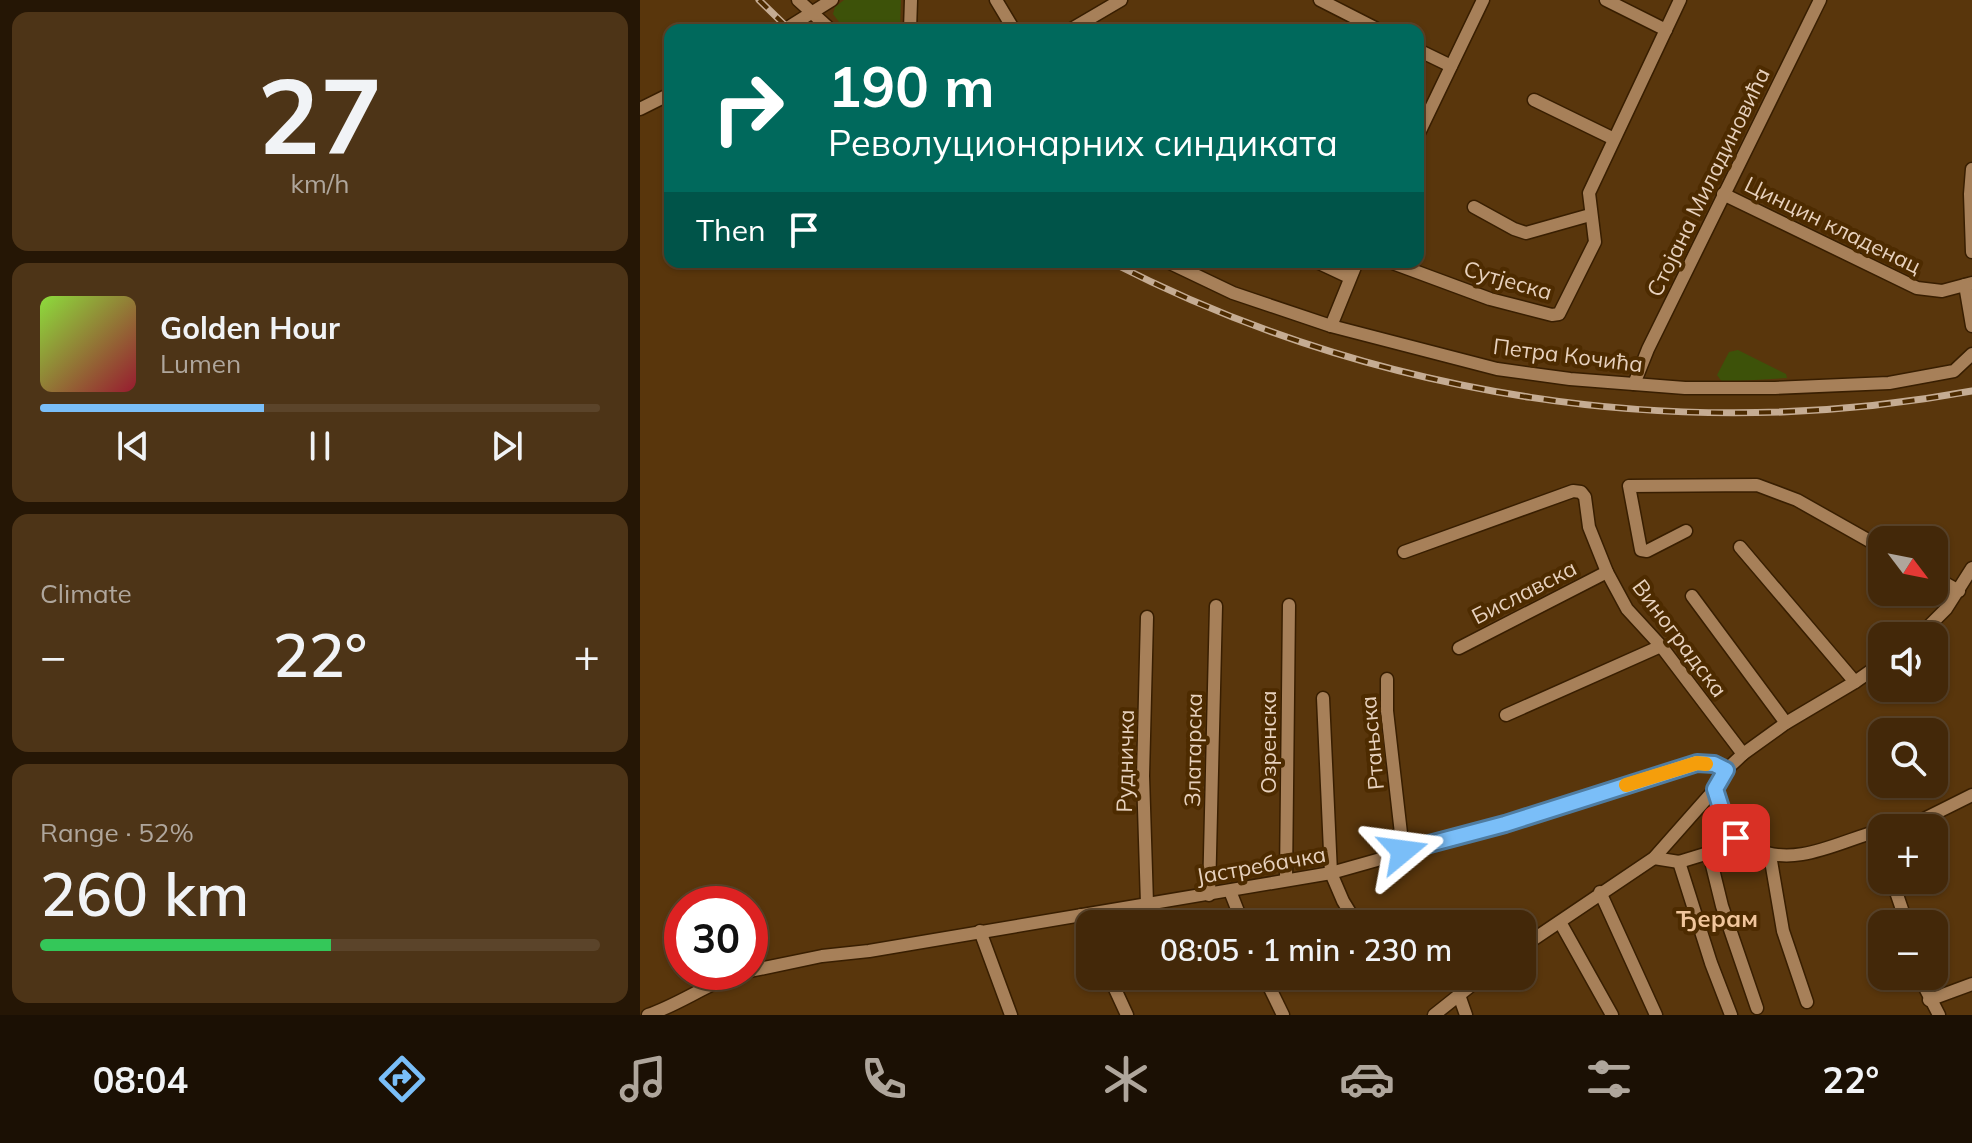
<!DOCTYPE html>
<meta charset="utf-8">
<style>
body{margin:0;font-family:Mulish,sans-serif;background:#4d3417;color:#f1f3f6;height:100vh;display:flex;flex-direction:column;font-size:30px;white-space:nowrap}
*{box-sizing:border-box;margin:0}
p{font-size:26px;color:#afa69c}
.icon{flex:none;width:44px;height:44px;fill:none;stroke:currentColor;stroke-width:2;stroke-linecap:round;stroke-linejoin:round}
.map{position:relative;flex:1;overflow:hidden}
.panel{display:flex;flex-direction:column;gap:12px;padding:12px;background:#251605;width:640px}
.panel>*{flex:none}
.hud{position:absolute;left:24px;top:24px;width:760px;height:244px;border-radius:16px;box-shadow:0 2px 6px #0004,0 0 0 2px #5b442a;background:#00695c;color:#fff;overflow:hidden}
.needle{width:52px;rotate:122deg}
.tools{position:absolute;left:1228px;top:526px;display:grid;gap:16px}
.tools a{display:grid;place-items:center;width:80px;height:80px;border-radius:16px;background:#432809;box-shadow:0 2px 6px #0004,0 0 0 2px #5b442a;font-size:40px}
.speed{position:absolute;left:24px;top:886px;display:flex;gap:16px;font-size:40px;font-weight:700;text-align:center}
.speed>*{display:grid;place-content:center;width:104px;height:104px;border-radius:50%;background:#432809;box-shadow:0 2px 6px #0004,0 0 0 2px #5b442a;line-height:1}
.speed .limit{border:12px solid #d22;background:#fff;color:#111}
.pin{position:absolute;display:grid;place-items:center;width:68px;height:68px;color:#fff;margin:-34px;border-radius:16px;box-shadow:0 4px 12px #0006}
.me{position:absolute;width:88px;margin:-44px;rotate:74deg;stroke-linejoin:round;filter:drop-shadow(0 0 6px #0008)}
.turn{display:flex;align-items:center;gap:28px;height:168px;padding:0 32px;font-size:36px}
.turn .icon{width:104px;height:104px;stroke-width:2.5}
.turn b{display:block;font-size:56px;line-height:68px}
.then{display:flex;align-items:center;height:76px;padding:0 32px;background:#0003;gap:16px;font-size:30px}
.big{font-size:60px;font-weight:600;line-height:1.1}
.panel .tile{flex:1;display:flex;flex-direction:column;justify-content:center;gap:12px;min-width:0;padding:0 28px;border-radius:16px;background:#4d3417}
.panel .dial{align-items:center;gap:0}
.dial b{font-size:104px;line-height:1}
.song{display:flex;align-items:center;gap:24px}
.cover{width:96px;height:96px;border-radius:12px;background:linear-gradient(135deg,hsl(90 70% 55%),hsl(350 70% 35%))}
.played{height:8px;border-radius:4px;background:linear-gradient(90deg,#7abef8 40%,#5b442a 40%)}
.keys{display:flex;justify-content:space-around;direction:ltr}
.heat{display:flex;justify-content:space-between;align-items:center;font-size:44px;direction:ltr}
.charge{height:12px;border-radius:6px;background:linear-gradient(90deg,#34c759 52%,#5b442a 0)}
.trip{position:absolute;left:436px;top:910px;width:460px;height:80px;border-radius:16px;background:#432809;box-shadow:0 2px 6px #0004,0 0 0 2px #5b442a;font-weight:600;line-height:80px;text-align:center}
.menu{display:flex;height:128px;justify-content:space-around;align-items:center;background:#1b1004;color:#afa69c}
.menu .icon{width:56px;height:56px}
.menu .on{color:#7abef8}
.menu b{font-size:36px;color:#f1f3f6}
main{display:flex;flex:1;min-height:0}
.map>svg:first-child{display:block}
.green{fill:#3d5209}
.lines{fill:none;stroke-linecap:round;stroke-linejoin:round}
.minor-casing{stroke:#381e01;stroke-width:15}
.minor{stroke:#a78059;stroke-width:12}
.rail-casing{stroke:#c5ac93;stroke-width:7}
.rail{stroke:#4d2b00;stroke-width:4;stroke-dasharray:12;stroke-linecap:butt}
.route-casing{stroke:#4f7ca1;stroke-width:20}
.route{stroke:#7abef8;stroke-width:14}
.slow{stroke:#f59e0b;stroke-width:14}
.labels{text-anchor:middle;stroke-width:8;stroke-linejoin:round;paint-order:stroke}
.street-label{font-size:22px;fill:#e7d1bd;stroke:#4d2b00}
.neighbourhood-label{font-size:24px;font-weight:bold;fill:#f1c69c;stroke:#4d2b00}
</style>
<main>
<section class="panel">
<div class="tile dial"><b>27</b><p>km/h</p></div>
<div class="tile">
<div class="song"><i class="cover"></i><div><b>Golden Hour</b><p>Lumen</p></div></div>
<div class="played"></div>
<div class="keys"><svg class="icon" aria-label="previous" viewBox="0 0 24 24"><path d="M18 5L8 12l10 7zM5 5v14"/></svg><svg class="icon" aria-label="pause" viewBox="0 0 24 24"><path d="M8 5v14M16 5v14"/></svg><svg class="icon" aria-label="next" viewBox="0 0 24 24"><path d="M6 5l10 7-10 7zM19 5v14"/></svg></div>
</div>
<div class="tile"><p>Climate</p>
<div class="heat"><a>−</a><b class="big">22°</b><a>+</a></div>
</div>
<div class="tile"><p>Range · 52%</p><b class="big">260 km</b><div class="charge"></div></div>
</section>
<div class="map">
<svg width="1332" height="1015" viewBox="0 0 1332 1015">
<rect width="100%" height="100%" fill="#59360c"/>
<g class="green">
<path d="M204 0H261L260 30H205L193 14 195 7Z"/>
<path d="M1098 350 1146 374 1147 378 1082 382 1077 375 1089 352Z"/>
</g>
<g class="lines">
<defs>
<g id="minor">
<path d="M158 0 191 30"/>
<path d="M356 0 374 30"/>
<path d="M680 0 739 30"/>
<path d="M966 0 1026 30"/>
<path d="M144 30 192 0"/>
<path d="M270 30 271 0"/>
<path d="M430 30 481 0"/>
<path d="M778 50 811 66"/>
<path d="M894 100 972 138"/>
<path d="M0 109 30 94"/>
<path d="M778 135 843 0"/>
<path d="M1332 169 1330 194 1332 252"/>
<path d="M1083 194 1277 288 1302 291 1332 283"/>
<path d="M834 207 874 229 886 233 950 215"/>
<path d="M528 262 593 293 691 326 857 369 930 379 1045 388H1135L1249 383 1314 371 1332 354"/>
<path d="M677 262 709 277"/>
<path d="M750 262 850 299 912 315 919 314 955 242 949 193 1040 0"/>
<path d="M1325 285 1332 326"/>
<path d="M691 326 717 262"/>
<path d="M994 384 1008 349 1180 0"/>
<path d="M1046 531 1007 551 1001 550 989 486 1117 485 1157 500 1242 548"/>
<path d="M1100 547 1215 682"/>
<path d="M764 552 933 491 941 492 945 497 949 527 967 572 987 609 1021 646 1103 754"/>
<path d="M1294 577 1319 591"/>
<path d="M1052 596 1146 723"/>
<path d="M1279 636 1306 609 1332 568"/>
<path d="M819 648 967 572"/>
<path d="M747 679V711L763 851"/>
<path d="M683 698 691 873 703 901 717 924"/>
<path d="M866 715 1021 646"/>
<path d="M1075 789C1079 801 1081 814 1087 825 1094 838 1102 843 1115 849 1158 868 1201 840 1242 830"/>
<path d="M1249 828 1284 819 1332 795"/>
<path d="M1232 832 1242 855"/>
<path d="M1069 853 1082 906 1117 1008"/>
<path d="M1130 855 1143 931 1167 1002"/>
<path d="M1014 858 1039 862 1101 843"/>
<path d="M1039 862 1071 963 1091 1015"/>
<path d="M646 879 649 605"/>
<path d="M1252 880 1267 924"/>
<path d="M590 891 603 924"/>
<path d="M960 892 1016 1015"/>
<path d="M569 895 576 606"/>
<path d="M507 904 503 776 507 617"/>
<path d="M441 915 450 934"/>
<path d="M920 922 972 1015"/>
<path d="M741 924 756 917"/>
<path d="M340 931 371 1015"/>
<path d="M882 947 1014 858 1075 789 1086 770 1103 754 1146 723 1215 682 1242 663"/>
<path d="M110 971 182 956 229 951 691 873 865 824 1057 763 1074 764 1086 770"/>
<path d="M469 976 487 1015"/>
<path d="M624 976 643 1015"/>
<path d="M1279 976 1299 1015"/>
<path d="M819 995 826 1015"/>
<path d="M1289 1000 1332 984"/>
<path d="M8 1015C43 1003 70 981 106 972"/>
<path d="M794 1015 843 976"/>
</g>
</defs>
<use href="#minor" class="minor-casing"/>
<use href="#minor" class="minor"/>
<defs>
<g id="rail">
<path d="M119 0 150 30"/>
<path d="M471 262C734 397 1040 445 1332 391"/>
</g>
</defs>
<use href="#rail" class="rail-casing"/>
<use href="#rail" class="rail"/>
</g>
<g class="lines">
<defs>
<path id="route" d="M763 851 865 824 1057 763 1074 764 1086 770 1075 789 1083 814 1096 838"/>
</defs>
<use href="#route" class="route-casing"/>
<use href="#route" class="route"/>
<path class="slow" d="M986 785 1057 763 1066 764"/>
</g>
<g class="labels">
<g class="street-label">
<text transform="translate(1068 182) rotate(-64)" y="8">Стојана Миладиновића</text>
<text transform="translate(1193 225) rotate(26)" y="8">Цинцин кладенац</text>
<text transform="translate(868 280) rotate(16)" y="8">Сутјеска</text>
<text transform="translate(928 355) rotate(7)" y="8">Петра Кочића</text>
<text transform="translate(884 592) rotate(-27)" y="8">Биславска</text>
<text transform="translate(1040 638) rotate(53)" y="8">Виноградска</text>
<text transform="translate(628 742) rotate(-90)" y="8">Озренска</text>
<text transform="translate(732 743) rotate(-95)" y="8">Ртањска</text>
<text transform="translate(553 750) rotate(-89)" y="8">Златарска</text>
<text transform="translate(485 761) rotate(-89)" y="8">Рудничка</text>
<text transform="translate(621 865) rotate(-10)" y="8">Јастребачка</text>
</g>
<g class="neighbourhood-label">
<text x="1077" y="927">Ђерам</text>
</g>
</g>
</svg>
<div class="tools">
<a><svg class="needle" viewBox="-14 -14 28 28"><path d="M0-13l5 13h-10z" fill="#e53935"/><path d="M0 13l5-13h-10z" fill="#afa69c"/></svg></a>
<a><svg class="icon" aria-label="sound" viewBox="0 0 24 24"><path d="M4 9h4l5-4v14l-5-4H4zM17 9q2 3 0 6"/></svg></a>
<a><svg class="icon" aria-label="search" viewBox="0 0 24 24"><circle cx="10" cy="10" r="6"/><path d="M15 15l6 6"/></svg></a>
<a>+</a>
<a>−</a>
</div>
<div class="speed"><div class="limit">30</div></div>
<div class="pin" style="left:1096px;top:838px;background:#d93025"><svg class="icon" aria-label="arrive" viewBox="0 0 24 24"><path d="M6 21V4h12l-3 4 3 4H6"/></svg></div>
<svg class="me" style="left:763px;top:851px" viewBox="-20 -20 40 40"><path d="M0-17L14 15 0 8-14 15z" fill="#7abef8" stroke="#fff" stroke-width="4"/></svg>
<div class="trip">08:05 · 1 min · 230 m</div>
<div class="hud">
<div class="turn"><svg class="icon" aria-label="right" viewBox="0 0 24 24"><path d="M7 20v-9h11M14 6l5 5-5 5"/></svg><div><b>190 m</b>Револуционарних синдиката</div></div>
<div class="then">Then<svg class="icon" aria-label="arrive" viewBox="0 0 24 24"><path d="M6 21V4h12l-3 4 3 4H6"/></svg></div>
</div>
</div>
</main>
<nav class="menu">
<b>08:04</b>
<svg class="icon on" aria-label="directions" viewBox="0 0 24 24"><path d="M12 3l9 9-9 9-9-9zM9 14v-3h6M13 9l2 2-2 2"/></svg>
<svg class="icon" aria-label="music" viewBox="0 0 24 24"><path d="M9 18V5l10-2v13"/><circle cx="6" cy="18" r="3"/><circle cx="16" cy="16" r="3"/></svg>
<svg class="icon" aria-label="phone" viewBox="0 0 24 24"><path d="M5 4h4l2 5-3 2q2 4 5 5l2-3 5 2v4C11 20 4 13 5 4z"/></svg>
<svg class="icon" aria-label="climate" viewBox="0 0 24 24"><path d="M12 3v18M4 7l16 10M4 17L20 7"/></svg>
<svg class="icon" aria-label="car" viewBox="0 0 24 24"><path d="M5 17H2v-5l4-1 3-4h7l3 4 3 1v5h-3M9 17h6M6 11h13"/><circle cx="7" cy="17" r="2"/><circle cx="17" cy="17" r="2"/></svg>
<svg class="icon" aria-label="filters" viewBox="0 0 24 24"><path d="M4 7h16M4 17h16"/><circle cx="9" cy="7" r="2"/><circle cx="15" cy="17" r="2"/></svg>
<b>22°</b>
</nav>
